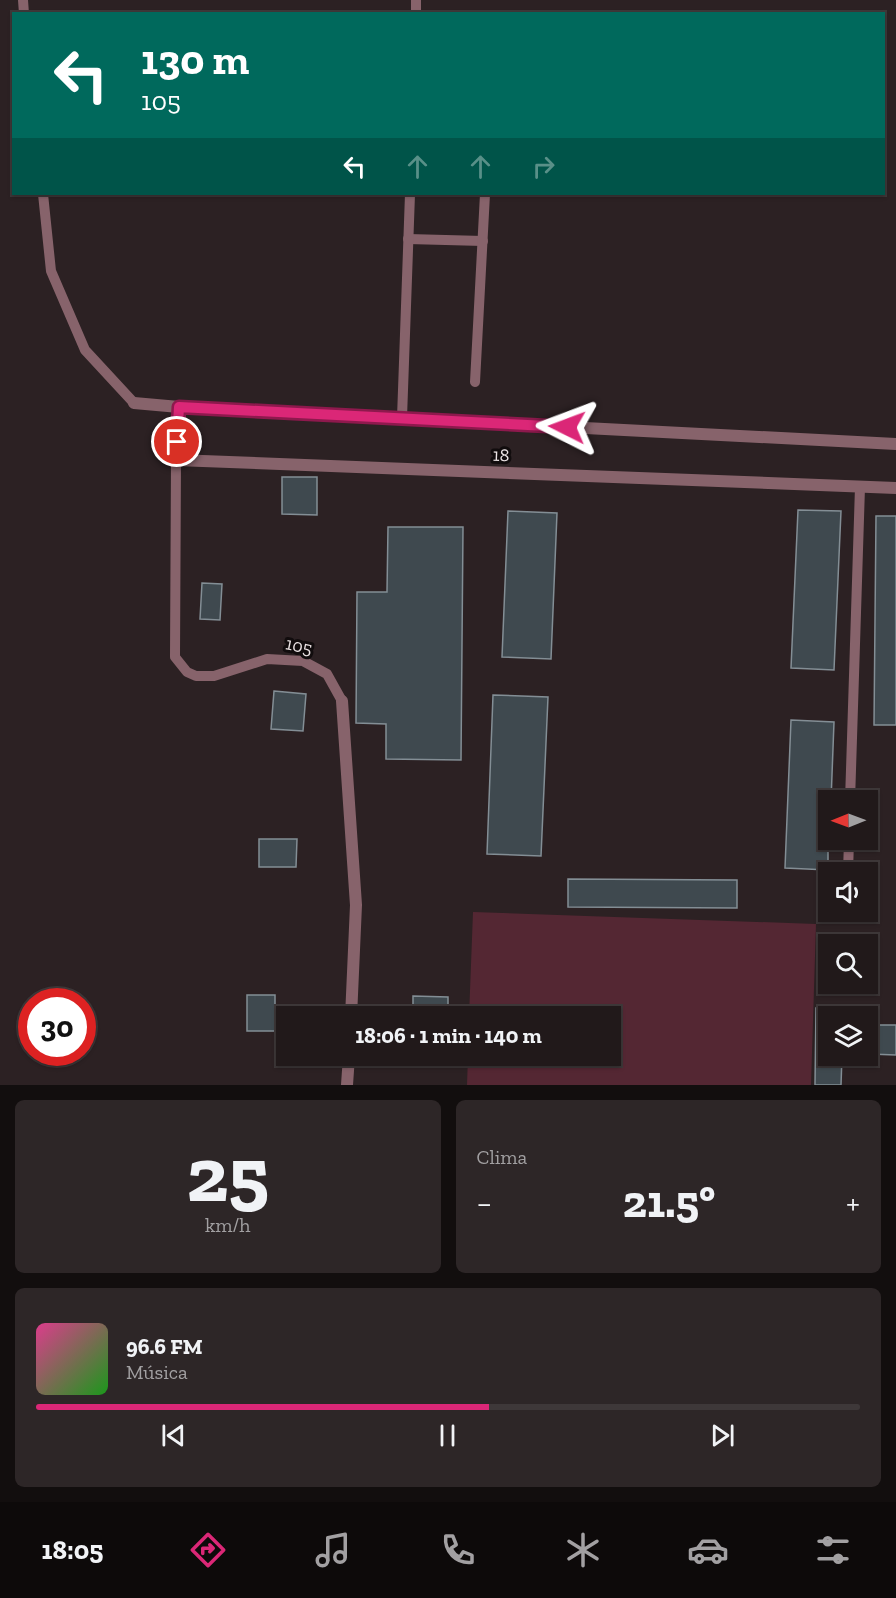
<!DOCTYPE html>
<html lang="es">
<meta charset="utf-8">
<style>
body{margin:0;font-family:"Zilla Slab",serif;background:#2d2627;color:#f1f3f6;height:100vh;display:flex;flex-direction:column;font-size:22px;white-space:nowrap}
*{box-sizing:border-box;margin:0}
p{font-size:20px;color:#a2a0a2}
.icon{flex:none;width:33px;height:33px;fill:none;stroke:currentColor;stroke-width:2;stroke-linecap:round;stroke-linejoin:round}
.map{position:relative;height:1085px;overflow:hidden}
.side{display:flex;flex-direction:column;gap:15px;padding:15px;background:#120e0e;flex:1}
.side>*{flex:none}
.hud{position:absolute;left:12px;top:12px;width:873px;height:183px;border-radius:0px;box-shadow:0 2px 4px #0004,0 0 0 2px #3e3839;background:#00695c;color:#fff;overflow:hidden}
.needle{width:39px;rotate:269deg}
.fabs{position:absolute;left:818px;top:790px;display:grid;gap:12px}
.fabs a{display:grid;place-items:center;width:60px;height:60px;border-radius:0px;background:#21191a;box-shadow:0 2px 4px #0004,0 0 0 2px #3e3839;font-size:30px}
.speed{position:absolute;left:18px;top:988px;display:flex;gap:12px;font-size:30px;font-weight:700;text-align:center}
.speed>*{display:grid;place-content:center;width:78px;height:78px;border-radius:50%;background:#21191a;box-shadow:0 2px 4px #0004,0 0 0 2px #3e3839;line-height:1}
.speed .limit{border:9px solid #d22;background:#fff;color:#111}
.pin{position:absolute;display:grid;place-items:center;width:51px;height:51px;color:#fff;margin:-26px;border:3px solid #fff;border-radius:50%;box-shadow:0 2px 6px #0007}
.me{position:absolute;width:66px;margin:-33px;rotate:273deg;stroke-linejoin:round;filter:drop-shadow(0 0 4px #0008)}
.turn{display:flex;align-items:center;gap:21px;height:126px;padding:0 30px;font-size:27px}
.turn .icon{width:78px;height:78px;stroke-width:2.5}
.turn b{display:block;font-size:42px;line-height:51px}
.lanes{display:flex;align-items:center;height:57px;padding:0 30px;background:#0003;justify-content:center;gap:30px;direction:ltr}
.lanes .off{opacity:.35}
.big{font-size:45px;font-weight:700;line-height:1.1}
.side .tile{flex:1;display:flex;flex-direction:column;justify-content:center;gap:9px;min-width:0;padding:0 21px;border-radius:9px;background:#2d2627}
.side .dial{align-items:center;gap:0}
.dial b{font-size:78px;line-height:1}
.song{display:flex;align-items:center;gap:18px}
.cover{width:72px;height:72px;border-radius:9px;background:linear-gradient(135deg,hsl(330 70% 55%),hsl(120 70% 35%))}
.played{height:6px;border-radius:3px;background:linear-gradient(90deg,#db2777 55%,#3e3839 55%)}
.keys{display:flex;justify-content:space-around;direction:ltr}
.heat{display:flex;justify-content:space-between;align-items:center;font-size:33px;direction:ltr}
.side .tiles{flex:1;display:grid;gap:15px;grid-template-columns:1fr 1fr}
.tile:last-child{grid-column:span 2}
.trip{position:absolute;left:276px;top:1006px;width:345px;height:60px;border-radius:0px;background:#21191a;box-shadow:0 2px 4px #0004,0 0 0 2px #3e3839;font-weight:700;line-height:60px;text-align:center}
.dock{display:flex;height:96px;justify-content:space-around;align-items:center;background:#0d0a0a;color:#a2a0a2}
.dock .icon{width:42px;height:42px}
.dock .on{color:#db2777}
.dock b{font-size:27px;color:#f1f3f6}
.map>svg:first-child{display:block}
.green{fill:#542733}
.building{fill:#3f494f;stroke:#838e95;stroke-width:1.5}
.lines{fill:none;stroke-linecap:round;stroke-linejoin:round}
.lane{stroke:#87636b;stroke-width:10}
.street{stroke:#87636b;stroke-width:12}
.route-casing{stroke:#8e194d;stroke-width:15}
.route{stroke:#db2777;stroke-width:10}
.labels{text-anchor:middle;stroke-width:6;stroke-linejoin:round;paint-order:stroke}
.street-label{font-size:18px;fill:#ece4e5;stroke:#110c0d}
</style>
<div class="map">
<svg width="896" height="1085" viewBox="0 0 896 1085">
<rect width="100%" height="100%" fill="#2c2123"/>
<path class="green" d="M473 912 816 924 811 1085H467L468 1056H610V1017H469Z"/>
<g class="building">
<path d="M282 477H317V515L282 514Z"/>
<path d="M798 510 841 511 834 670 791 668Z"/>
<path d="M508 511 557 513 551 659 502 657Z"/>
<path d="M876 516H896V725H874Z"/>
<path d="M388 527H463L461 760 386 759V724L356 723 357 592H387Z"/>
<path d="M202 583 222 584 220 620 200 619Z"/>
<path d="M274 691 306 694 303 731 271 729Z"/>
<path d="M493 695 548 697 541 856 487 854Z"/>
<path d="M791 720 834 722 831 801H828V870L785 868Z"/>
<path d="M259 839H297L296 867H259Z"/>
<path d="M568 879 737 880V908L568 907Z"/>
<rect x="247" y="995" width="28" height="36"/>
<path d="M413 996 448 997V1017H413Z"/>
<path d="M816 1008H842V1017H828V1056H842L841 1085H815Z"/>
<path d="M871 1025H896V1055L870 1054Z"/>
</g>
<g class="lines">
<g class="lane">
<path d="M23 0 24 14"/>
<path d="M416 14V0"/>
<path d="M43 194 51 271 85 350 134 403"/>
<path d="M408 239 483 241"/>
<path d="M475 382 485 194"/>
<path d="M402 418 410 194"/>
<path d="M176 460 175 657 187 672 196 676H214L267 659 303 661 327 674 342 701"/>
<path d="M850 801 860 487"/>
<path d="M848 873 849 840"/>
</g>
<g class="street">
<path d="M134 403 179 407 896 444"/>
<path d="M179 407 176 460 896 488"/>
<path d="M342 701 356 905 351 1017"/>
<path d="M347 1085 349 1056"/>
</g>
</g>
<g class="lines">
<defs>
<path id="route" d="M177 442 179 407 567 427"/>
</defs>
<use href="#route" class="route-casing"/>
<use href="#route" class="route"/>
</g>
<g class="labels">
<g class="street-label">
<text transform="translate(501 455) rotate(2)" y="6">18</text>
<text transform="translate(299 646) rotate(12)" y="6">105</text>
</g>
</g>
</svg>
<div class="fabs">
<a><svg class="needle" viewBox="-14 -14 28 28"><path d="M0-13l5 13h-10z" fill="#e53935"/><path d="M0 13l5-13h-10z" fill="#a2a0a2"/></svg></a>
<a><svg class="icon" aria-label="sound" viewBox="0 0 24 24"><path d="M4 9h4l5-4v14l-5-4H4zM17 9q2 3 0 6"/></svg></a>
<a><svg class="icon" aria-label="search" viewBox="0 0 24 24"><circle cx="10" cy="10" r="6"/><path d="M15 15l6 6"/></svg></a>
<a><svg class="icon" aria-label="layers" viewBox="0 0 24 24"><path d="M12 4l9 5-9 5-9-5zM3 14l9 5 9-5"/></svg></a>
</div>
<div class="speed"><div class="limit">30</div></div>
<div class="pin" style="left:177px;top:442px;background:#d93025"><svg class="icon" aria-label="arrive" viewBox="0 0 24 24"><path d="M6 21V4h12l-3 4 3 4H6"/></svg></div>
<svg class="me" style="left:567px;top:427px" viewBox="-20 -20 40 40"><path d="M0-17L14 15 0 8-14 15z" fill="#db2777" stroke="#fff" stroke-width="4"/></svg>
<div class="trip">18:06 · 1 min · 140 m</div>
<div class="hud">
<div class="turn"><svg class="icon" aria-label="left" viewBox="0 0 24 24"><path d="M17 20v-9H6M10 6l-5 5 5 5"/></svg><div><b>130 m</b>105</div></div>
<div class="lanes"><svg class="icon" aria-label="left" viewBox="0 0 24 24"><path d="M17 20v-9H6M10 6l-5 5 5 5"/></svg><svg class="icon off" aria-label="ahead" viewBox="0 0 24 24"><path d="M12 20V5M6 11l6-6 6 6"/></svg><svg class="icon off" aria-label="ahead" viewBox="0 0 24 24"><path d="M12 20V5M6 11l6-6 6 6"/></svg><svg class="icon off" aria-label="right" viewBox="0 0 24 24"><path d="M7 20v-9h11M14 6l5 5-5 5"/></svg></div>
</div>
</div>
<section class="side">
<div class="tiles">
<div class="tile dial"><b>25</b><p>km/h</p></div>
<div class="tile"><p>Clima</p>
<div class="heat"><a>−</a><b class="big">21.5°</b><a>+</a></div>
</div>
<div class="tile">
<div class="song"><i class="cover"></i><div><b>96.6 FM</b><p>Música</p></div></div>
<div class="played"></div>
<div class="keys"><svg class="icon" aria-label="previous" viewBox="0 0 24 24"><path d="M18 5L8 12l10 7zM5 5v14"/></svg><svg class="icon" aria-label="pause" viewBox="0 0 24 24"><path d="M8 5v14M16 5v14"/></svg><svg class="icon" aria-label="next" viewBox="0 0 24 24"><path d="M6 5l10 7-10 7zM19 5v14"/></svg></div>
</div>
</div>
</section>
<nav class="dock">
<b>18:05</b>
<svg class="icon on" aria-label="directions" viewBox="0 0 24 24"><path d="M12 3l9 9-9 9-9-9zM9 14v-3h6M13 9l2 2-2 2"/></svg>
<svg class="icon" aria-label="music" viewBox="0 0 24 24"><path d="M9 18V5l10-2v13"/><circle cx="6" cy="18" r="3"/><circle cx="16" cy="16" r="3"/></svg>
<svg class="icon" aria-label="phone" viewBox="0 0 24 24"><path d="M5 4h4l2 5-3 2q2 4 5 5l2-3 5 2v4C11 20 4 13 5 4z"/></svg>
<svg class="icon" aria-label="climate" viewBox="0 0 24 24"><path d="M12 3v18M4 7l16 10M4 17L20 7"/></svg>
<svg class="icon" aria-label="car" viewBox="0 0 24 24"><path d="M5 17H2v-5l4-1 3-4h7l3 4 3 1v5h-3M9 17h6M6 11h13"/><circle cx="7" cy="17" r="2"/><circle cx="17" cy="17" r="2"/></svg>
<svg class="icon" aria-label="filters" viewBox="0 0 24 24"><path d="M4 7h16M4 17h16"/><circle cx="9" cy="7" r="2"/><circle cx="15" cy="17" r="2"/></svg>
</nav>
